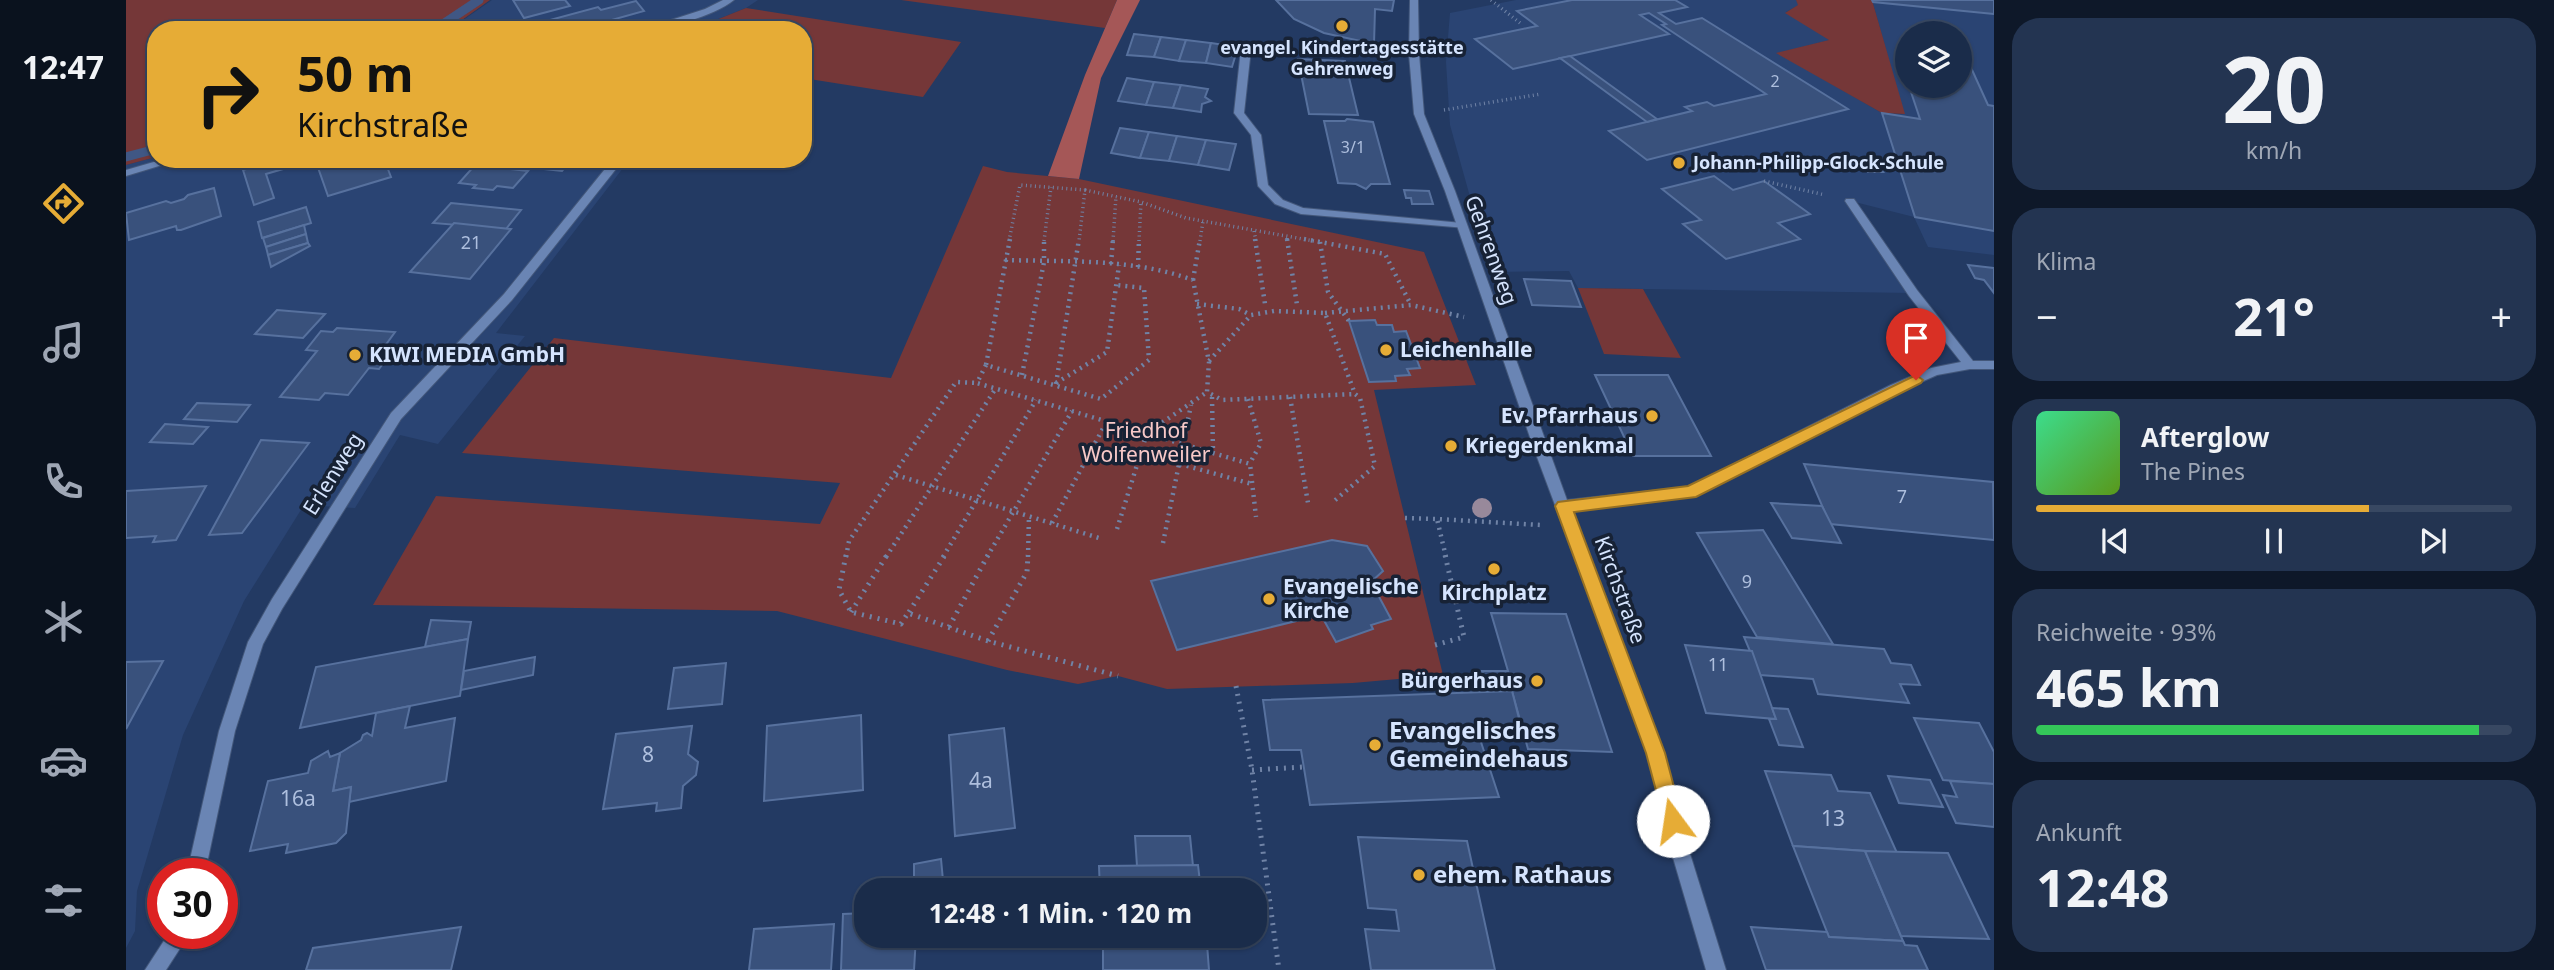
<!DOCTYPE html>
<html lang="de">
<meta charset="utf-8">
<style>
body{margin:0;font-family:"Noto Sans",sans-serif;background:#233451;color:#f1f3f6;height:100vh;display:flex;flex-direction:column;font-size:26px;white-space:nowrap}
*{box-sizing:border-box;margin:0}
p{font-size:23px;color:#9fa7b5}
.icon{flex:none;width:38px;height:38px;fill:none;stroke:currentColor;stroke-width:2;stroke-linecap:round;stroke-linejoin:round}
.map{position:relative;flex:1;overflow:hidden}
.side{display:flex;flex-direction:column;gap:18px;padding:18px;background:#0e1829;width:560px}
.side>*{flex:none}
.hud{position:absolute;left:21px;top:21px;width:665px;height:147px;border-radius:28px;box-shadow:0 2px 5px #0004,0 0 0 2px #384862;background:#e6ac36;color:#111;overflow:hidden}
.tools{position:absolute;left:1769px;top:21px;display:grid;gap:14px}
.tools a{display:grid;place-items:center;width:77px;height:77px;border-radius:50%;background:#1a2c4a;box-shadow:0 2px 5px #0004,0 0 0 2px #384862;font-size:35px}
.speed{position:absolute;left:21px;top:858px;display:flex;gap:14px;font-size:35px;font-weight:700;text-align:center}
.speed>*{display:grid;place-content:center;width:91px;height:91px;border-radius:50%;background:#1a2c4a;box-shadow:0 2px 5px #0004,0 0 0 2px #384862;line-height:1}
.speed .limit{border:10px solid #d22;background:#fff;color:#111}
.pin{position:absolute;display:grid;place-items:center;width:60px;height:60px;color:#fff;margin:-72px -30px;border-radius:50% 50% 50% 0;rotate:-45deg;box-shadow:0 0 7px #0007}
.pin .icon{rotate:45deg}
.me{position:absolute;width:77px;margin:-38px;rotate:346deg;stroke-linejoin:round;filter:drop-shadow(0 0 5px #0008)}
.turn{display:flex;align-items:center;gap:24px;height:147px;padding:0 35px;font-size:32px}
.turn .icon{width:91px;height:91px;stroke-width:2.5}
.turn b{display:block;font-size:49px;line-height:60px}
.big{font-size:52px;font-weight:700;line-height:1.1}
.side .widget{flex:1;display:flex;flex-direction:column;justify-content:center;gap:10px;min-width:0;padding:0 24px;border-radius:28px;background:#233451}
.side .dial{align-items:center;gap:0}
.dial b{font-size:91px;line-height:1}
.song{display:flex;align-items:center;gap:21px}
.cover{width:84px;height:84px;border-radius:10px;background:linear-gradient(135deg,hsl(150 70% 55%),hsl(90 70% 35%))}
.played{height:7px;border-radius:4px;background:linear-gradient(90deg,#e6ac36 70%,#384862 70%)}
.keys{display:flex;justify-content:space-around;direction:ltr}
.heat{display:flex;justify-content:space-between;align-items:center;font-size:38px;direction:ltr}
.charge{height:10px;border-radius:5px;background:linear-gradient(90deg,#34c759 93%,#384862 0)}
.trip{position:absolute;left:728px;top:878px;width:413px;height:70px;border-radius:28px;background:#1a2c4a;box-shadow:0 2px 5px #0004,0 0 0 2px #384862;font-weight:700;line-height:70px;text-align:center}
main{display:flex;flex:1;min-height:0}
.tab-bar{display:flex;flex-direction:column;width:126px;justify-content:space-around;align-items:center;background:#0a121e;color:#9fa7b5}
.tab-bar .icon{width:49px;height:49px}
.tab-bar .on{color:#e6ac36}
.tab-bar b{font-size:32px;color:#f1f3f6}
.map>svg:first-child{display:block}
.built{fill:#2a4473;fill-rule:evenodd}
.green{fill:#753738}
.forest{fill:#a55757}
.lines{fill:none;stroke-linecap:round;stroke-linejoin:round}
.stream{stroke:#405784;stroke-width:9}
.building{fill:#39517c;stroke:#57719e;stroke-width:2}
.lane-casing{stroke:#43577a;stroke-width:2}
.street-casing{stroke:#43577a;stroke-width:2}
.path-far2{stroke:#7083a6;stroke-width:3.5;stroke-dasharray:1 3.5;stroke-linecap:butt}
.path-far1{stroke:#7083a6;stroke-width:4.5;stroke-dasharray:2 5;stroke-linecap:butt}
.path{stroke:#7083a6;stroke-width:5;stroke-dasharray:2 6;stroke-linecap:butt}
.lane{fill:#6a85b4;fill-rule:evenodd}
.street{fill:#6a85b4;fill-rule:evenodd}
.tree{fill:#98899b}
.route{fill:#e6ac36;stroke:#967023;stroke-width:2}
.poi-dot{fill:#e6ac36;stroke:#172235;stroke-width:2.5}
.labels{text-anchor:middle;stroke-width:7;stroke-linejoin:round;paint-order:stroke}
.far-number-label{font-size:16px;fill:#aebfde}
.far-poi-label{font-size:18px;font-weight:bold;fill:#d5e4fe;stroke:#172235}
.number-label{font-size:18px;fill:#aebfde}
.street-label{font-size:21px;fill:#d5e4fe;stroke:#172235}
.poi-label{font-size:21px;font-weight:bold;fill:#d5e4fe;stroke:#172235;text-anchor:start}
.park-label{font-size:21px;fill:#f8c9c8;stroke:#172235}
.near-number-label{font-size:21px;fill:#aebfde}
.near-poi-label{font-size:24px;font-weight:bold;fill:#d5e4fe;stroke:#172235;text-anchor:start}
</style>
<main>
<nav class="tab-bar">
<b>12:47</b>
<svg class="icon on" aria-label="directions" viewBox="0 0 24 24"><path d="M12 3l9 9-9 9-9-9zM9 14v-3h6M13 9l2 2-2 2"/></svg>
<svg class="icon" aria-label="music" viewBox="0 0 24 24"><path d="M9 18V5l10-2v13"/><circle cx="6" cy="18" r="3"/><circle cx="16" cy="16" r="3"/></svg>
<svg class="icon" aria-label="phone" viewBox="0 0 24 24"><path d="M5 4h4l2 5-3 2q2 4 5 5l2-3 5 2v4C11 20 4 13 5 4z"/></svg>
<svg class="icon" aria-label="climate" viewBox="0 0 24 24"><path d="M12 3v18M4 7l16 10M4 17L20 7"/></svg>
<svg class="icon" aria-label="car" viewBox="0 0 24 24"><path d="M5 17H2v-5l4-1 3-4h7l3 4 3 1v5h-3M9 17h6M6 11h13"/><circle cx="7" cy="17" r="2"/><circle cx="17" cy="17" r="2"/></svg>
<svg class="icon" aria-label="filters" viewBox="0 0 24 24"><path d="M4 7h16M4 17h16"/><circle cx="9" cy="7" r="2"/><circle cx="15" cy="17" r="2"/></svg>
</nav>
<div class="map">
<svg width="1868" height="970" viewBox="0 0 1868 970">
<rect width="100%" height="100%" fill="#233a63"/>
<g class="built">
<path d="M366 0H632L620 8 565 30H323Z"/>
<path d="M1390 0H1670L1673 5 1660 12 1704 40 1652 53 1756 113 1778 114 1746 0H1868V255L1802 247 1788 217 1725 201 1787 293 1452 288 1443 271 1365 272 1324 125 1320 62 1324 13ZM1782 33H1834V86H1782Z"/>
<path d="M30 157V159H504L370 333 399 336 312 444 274 435 229 508 178 505 118 601 57 735 11 891 9 931 0 948V165Z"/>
</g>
<g class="green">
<path d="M0 0H364L322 30H30V157L0 165Z"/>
<path d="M775 0H991L979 28Z"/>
<path d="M1670 0H1746L1779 114 1756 113 1650 53 1703 40 1659 13 1672 5Z"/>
<path d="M620 8 835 42 797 97 677 78V30H565Z"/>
<path d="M857 166 881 172 953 179 1298 252 1350 385 1248 390 1317 675 1227 683 1041 689 992 676 952 684 881 670 651 611 247 605 310 496 694 524 714 483 336 453 428 338 765 378Z"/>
<path d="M1452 288 1517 289 1555 358 1478 354Z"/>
</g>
<path class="forest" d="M991 0H1014L975 78 953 179 922 176 959 75Z"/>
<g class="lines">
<g class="stream">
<path d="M308 30 353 0"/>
<path d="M0 157 30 149"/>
</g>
</g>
<g class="building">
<path d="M387 0H439L444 6 398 18Z"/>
<path d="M1150 0H1268L1266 11 1249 9 1248 44 1198 33 1168 19Z"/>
<path d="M1446 0H1549L1561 7 1533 13 1550 24 1576 18 1722 109 1521 160 1483 131 1566 111 1559 107 1581 102 1588 106 1640 94 1536 25 1540 24 1523 13 1514 15 1543 34 1387 69 1349 39 1411 26 1391 11Z"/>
<path d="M1746 0H1868V14L1747 2Z"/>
<path d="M510 1 518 11 450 30H387L472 7 475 10Z"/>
<path d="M1008 34 1035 37 1028 57 1001 55Z"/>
<path d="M1035 37 1060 40 1053 61 1028 57Z"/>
<path d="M1060 40 1085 43 1080 63 1053 61Z"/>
<path d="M1085 43 1112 47 1106 67 1080 63Z"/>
<path d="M1770 51 1782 52V83Z"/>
<path d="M1444 56 1531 119 1521 122 1434 58Z"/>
<path d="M1172 59 1219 61 1232 115 1183 114Z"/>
<path d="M1834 60 1842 61 1862 105 1868 106V231L1789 217 1756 113 1794 119 1783 86H1834Z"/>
<path d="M1001 78 1028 82 1020 105 992 101Z"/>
<path d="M1028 82 1055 85 1047 108 1020 105Z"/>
<path d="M1055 85 1082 89 1079 97 1085 101 1076 104 1075 112 1047 108Z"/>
<path d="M1221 119 1247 122 1264 184H1245L1240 189 1230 184 1212 183 1198 121H1219Z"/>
<path d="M994 128 1023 132 1014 158 985 153Z"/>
<path d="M1023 132 1051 136 1043 161 1014 158Z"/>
<path d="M1051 136 1080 140 1072 165 1043 161Z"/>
<path d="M1080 140 1110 144 1103 170 1072 165Z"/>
<path d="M154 159H161L164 167 140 174 148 198 128 205 117 170Z"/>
<path d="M189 159H258L265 177 202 196Z"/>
<path d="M416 159H446L436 171 408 168Z"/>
<path d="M1733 159H1747L1757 172H1742Z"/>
<path d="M349 165 402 171 387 188 371 186 367 190 347 188 350 185 333 183Z"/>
<path d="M1588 176 1607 190 1638 181 1684 214 1652 223 1674 239 1600 259 1557 224 1575 220 1536 189Z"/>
<path d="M88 188 95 216 55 230H51L50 226 3 240 0 213 40 201 45 203 58 199 62 195Z"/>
<path d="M1278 190 1303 191 1307 204H1286L1285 198H1280Z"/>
<path d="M325 203 395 210 380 229 307 223Z"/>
<path d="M180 207 185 223 136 238 132 222Z"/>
<path d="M328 223 385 229 344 279 284 272Z"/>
<path d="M178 225 180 234 140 247 137 238Z"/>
<path d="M180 234 182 243 142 255 140 247Z"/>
<path d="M182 243 184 246 145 267 142 255Z"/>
<path d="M1842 265 1868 268V293L1858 280 1849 278Z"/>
<path d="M1398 279 1445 281 1455 307 1406 305Z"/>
<path d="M151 310 199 314 177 338 129 334Z"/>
<path d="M1249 320 1251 325H1266L1268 332 1280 331 1294 368 1281 369 1284 375 1269 376 1270 381 1243 382 1223 321Z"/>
<path d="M211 328 269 332 256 350H267L253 369 243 368 222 395 199 393 193 400 154 397 191 351 180 350 195 331 207 332Z"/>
<path d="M1469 375H1542L1585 456H1507Z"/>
<path d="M71 403 124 405 111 422 58 419Z"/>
<path d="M39 424 82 427 67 444 24 442Z"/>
<path d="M135 440 183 443 116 533 83 535Z"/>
<path d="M1678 464 1867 482 1868 540 1704 524Z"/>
<path d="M80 486 50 540 27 542 30 536 0 538V491Z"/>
<path d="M1645 503 1696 506 1715 543 1666 538Z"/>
<path d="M1637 530 1707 644 1631 637 1571 533Z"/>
<path d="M1206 540 1241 546 1257 571 1245 582 1265 619 1245 625 1247 629 1210 642 1195 615 1051 650 1025 581Z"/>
<path d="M1365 613 1440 614 1486 752 1402 749 1386 691 1363 692 1356 671H1382Z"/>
<path d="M305 620 345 622 342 639 299 647Z"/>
<path d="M1618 637 1758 649 1765 663 1785 665 1794 685 1774 684 1783 703 1692 694 1687 679 1634 675Z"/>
<path d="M342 639 334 696 174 728 190 667Z"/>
<path d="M1559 645 1626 651 1650 719 1580 713Z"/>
<path d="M409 657 407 675 335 690 338 671Z"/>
<path d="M37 661 0 729V662Z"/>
<path d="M600 663 596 704 542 709 548 668Z"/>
<path d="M1386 691 1398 738 1354 739 1373 797 1184 805 1175 750H1144L1137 700Z"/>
<path d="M284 706 279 728 329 718 320 781 223 802 225 787 207 791 214 753 235 740 237 735 241 733 246 736 250 713Z"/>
<path d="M1646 708 1662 709 1677 747 1653 745 1643 719H1650Z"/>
<path d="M735 715 737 790 638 801 641 726Z"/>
<path d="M1788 718 1853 723 1868 752V784L1817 780Z"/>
<path d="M566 726 562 754 572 762 570 775 557 786 555 808 530 811 531 803 477 809 490 734Z"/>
<path d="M878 728 889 828 829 836 823 735Z"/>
<path d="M202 751 204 757 214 753 207 791 225 787 220 833 210 843 160 853 162 844 124 851 142 781 182 773 185 761Z"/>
<path d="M1639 771 1705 775 1712 791 1744 793 1771 853 1667 846Z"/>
<path d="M1762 776 1804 780 1817 807 1773 803Z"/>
<path d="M1824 781 1868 784V827L1830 823 1817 795 1831 797Z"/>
<path d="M1009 836H1064L1067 866H1011Z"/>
<path d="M1232 837 1341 841 1369 970H1245L1239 929 1273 931 1270 910 1242 908Z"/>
<path d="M1667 846 1739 851 1777 941 1703 937Z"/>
<path d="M1739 851 1822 853 1863 939 1775 936Z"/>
<path d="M815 859 818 891H788V864Z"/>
<path d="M1072 865 1075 891H974L973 866Z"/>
<path d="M740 913V936H790L788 970H715L717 914Z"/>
<path d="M708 924 705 970H623L628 929Z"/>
<path d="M335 927 325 970H180L187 948Z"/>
<path d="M1625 927 1701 932 1703 937 1777 941 1779 945 1791 946 1802 970H1640Z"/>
<path d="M976 936H1080L1081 944 977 945Z"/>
<path d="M1081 944 1083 970H977V945Z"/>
</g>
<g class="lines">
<defs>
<path id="lane" d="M1120 46 1125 49 1118 113 1135 135 1142 185 1157 200 1177 208 1336 223 1340 224V228L1175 214 1149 204 1132 186 1125 135 1108 113 1115 49Z"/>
<g id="street">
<path d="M597 0H608C588 16 540 30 514 30L579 9Z"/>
<path d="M1284 0H1292L1293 54 1298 114 1329 191 1441 500 1562 487 1765 385 1805 368 1835 362 1783 296 1719 201 1720 199H1728L1791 290 1847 361H1868V369H1844L1811 375 1775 391 1569 496 1445 511 1538 753 1561 844 1600 970H1580L1543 844 1522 753 1408 449 1319 191 1288 114 1283 54Z"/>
<path d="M38 159H56L0 176V170Z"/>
<path d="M487 159H498L386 300 275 419 156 609 137 644 109 731 79 873H61L93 731 122 642 146 599 265 413 378 294Z"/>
<path d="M43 933H64L40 970H19Z"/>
</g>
</defs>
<use href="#lane" class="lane-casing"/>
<use href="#street" class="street-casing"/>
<g class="path-far2">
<path d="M1365 0 1394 23"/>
<path d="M1318 110 1415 94"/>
<path d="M1638 181 1699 195"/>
<path d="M959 190 1015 202 1060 218 1188 241"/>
<path d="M1128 231 1130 241"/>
<path d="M1161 238V241"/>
<path d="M883 241 894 185 959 190 953 241"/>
<path d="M918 241 925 187"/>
<path d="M987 241 990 196"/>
<path d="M1013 241 1015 202"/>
<path d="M1074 241 1077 221"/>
</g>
<g class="path-far1">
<path d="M884 239 860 365 975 399 1023 360 1018 288 990 285"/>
<path d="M1129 239 1139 304"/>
<path d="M1161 239 1171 305"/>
<path d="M1178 239 1259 254 1285 305"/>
<path d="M1194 242 1202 292 1223 321"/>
<path d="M879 260C943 262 1006 258 1067 280L1083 362 1081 392 1096 400 1229 394"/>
<path d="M985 264 987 239"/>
<path d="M1012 267 1013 239"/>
<path d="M1067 280 1074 239"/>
<path d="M1071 304 1113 309 1125 315 1148 311 1199 313 1229 394 1234 398 1249 466 1207 502"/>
<path d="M1199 313 1285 305 1338 317"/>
<path d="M1083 361 1125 315"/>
<path d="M860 365 851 383 1124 464 1130 517"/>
<path d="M896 375 918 262V239"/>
<path d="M930 383 981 352 993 265"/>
<path d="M930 384 953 239"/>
<path d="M1086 397 1087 452"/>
<path d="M1164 397 1182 503"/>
<path d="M1122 399 1135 443 1124 463"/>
<path d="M1054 464 1126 484"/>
<path d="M770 475 973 538"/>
<path d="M1279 518 1311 519"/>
<path d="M926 523 981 421"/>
<path d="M991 529 1021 433 1081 392"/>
<path d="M1037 543 1065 405"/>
<path d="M720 557 723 541 830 382 851 383"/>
<path d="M760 557 870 388"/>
<path d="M817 557 910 400"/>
<path d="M861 557 946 411"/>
<path d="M902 557 903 516"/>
<path d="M1320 557 1311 519 1414 525"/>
</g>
<g class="path">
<path d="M720 555 713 590 725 612 775 624 782 613 862 641 992 676"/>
<path d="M725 612 761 555"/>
<path d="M783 612 819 555"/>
<path d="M823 627 862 555"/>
<path d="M862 641 901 572 902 555"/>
<path d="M1309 645 1338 637 1319 555"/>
<path d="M1110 686 1126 770 1153 970"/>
<path d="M1126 770 1178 767"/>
</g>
<use href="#lane" class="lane"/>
<use href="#street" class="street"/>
</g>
<circle class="tree" cx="1356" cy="508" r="10"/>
<path class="route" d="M1790 375 1797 380 1795 383 1570 497 1448 512 1539 753 1557 821 1554 828 1547 831 1540 828 1520 753 1429 506 1432 502 1562 486Z"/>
<g class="poi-dot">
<circle cx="1216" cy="26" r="7"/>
<circle cx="1553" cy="163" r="7"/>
<circle cx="1260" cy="350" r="7"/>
<circle cx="229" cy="355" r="7"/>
<circle cx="1526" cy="416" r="7"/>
<circle cx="1325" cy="446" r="7"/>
<circle cx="1368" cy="569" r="7"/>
<circle cx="1143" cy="599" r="7"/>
<circle cx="1411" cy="681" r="7"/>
<circle cx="1249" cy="745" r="7"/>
<circle cx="1293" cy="875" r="7"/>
</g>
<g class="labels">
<g class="far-number-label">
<text x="1649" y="87">2</text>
<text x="1227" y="153">3/1</text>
</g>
<g class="far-poi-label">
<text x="1216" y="54">evangel. Kindertagesstätte<tspan x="1216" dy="21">Gehrenweg</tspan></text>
<text x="1567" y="169" text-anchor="start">Johann-Philipp-Glock-Schule</text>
</g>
<g class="number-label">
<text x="345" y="249">21</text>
<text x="1776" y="503">7</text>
<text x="1621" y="588">9</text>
<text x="1592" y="671">11</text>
</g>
<g class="street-label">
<text transform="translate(1365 250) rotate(70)" y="7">Gehrenweg</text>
<text transform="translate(207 474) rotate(-58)" y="7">Erlenweg</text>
<text transform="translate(1494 590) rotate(70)" y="7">Kirchstraße</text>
</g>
<g class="poi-label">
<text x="1274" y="357">Leichenhalle</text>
<text x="243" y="362">KIWI MEDIA GmbH</text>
<text x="1512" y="423" text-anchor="end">Ev. Pfarrhaus</text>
<text x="1339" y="453">Kriegerdenkmal</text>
<text x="1157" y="594">Evangelische<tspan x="1157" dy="24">Kirche</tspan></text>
<text x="1368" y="600" text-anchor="middle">Kirchplatz</text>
<text x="1397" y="688" text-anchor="end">Bürgerhaus</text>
</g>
<g class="park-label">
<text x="1020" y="438">Friedhof<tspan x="1020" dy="24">Wolfenweiler</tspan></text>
</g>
<g class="near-number-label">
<text x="522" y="762">8</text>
<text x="855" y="788">4a</text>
<text x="172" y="806">16a</text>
<text x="1707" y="826">13</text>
</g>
<g class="near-poi-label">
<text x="1263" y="739">Evangelisches<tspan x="1263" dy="28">Gemeindehaus</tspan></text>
<text x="1307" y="883">ehem. Rathaus</text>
</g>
</g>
</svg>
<div class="tools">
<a><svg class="icon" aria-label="layers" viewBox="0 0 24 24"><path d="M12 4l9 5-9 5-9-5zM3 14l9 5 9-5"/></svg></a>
</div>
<div class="speed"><div class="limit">30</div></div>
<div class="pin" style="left:1790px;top:380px;background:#d93025"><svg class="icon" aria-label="arrive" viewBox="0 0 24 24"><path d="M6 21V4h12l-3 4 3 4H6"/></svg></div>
<svg class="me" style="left:1547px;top:821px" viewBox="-20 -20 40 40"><circle r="19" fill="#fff"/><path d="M0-13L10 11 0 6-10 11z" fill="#e6ac36"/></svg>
<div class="trip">12:48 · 1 Min. · 120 m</div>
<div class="hud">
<div class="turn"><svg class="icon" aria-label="right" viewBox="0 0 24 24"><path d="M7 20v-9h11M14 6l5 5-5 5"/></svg><div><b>50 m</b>Kirchstraße</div></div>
</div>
</div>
<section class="side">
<div class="widget dial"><b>20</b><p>km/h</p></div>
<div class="widget"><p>Klima</p>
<div class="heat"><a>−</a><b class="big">21°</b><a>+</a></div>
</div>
<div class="widget">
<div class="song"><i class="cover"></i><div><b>Afterglow</b><p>The Pines</p></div></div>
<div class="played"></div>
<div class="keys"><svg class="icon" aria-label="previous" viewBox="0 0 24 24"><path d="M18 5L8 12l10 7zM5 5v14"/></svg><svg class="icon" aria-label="pause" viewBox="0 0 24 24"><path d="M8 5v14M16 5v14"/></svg><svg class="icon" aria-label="next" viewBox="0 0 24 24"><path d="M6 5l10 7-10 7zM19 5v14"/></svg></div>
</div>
<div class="widget"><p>Reichweite · 93%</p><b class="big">465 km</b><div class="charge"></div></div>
<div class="widget"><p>Ankunft</p><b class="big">12:48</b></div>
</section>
</main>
